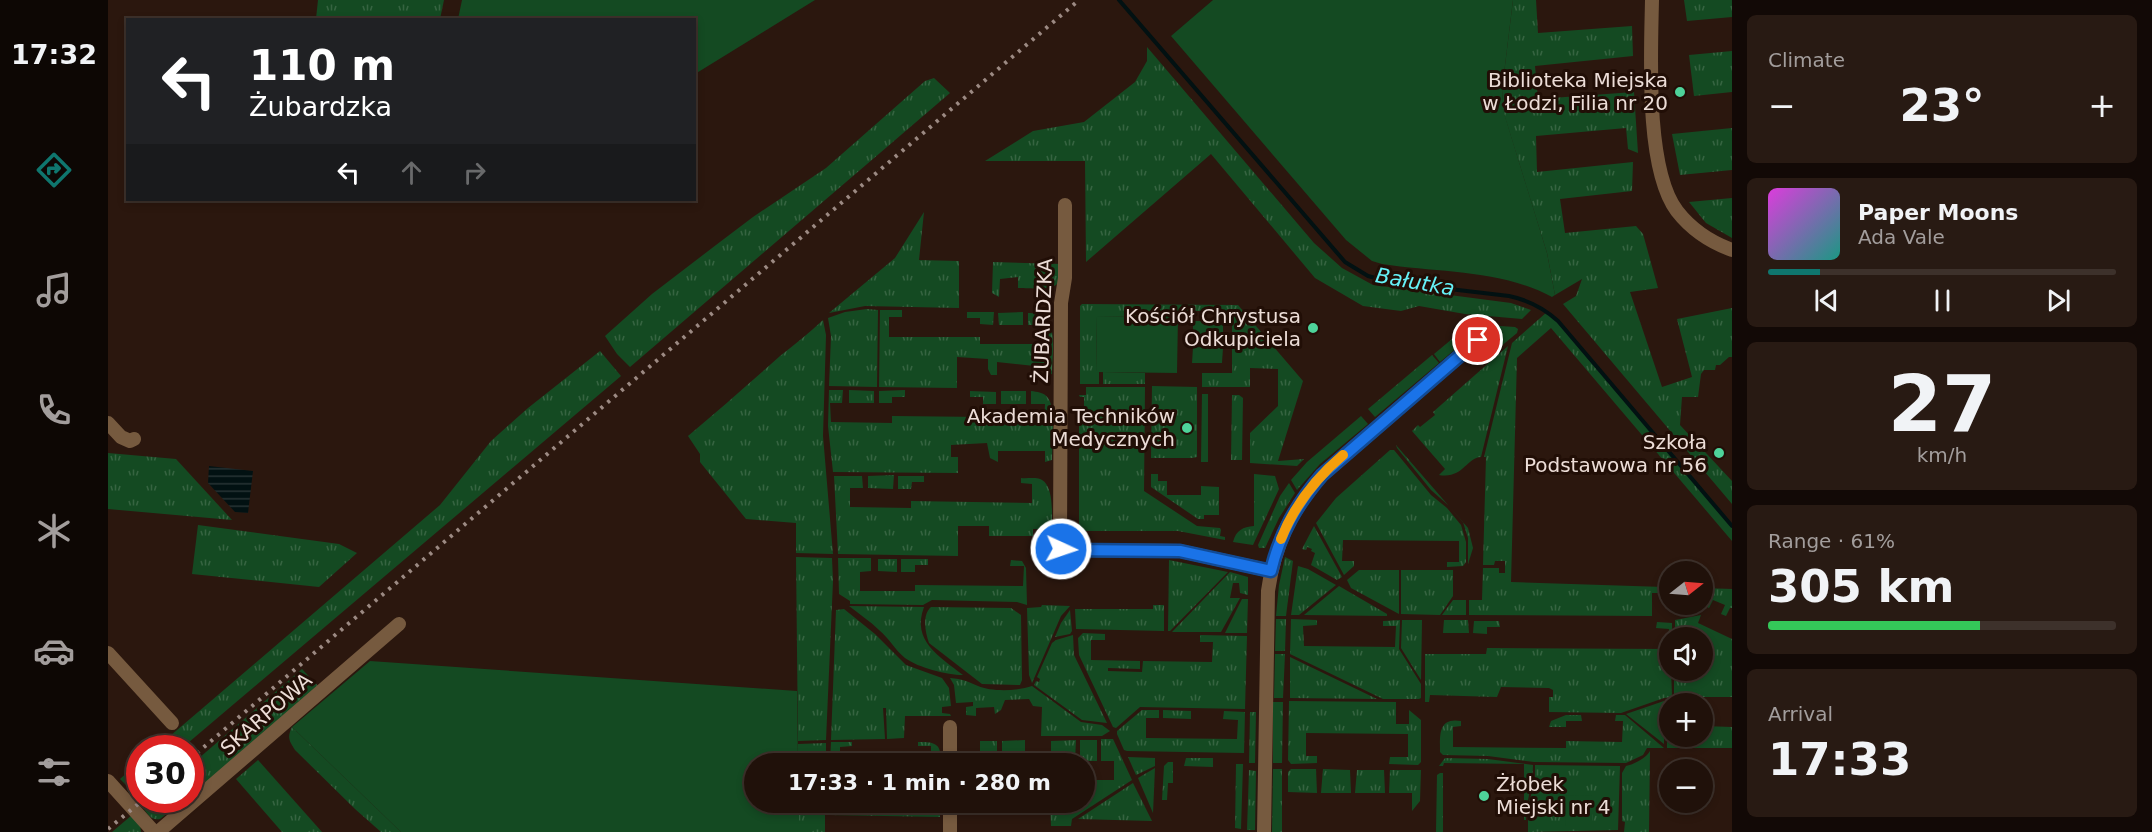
<!DOCTYPE html>
<meta charset="utf-8">
<style>
body{margin:0;font-family:"DejaVu Sans",sans-serif;background:#281a13;color:#f1f3f6;height:100vh;display:flex;flex-direction:column;font-size:22px;white-space:nowrap}
*{box-sizing:border-box;margin:0}
p{font-size:20px;color:#a29d9c}
.icon{flex:none;width:33px;height:33px;fill:none;stroke:currentColor;stroke-width:2;stroke-linecap:round;stroke-linejoin:round}
.map{position:relative;flex:1;overflow:hidden}
.side{display:flex;flex-direction:column;gap:15px;padding:15px;background:#120906;width:420px}
.side>*{flex:none}
.top-card{position:absolute;left:18px;top:18px;width:570px;height:183px;border-radius:0px;box-shadow:0 3px 9px #0003,0 0 0 2px #3d312b;background:#202124;color:#fff;overflow:hidden}
.needle{width:39px;rotate:73deg}
.controls{position:absolute;left:1551px;top:561px;display:grid;gap:12px}
.controls a{display:grid;place-items:center;width:54px;height:54px;border-radius:50%;background:#20110a;box-shadow:0 3px 9px #0003,0 0 0 2px #3d312b;font-size:30px}
.speed{position:absolute;left:18px;top:735px;display:flex;gap:12px;font-size:30px;font-weight:700;text-align:center}
.speed>*{display:grid;place-content:center;width:78px;height:78px;border-radius:50%;background:#20110a;box-shadow:0 3px 9px #0003,0 0 0 2px #3d312b;line-height:1}
.speed .limit{border:9px solid #d22;background:#fff;color:#111}
.pin{position:absolute;display:grid;place-items:center;width:51px;height:51px;color:#fff;margin:-26px;border:3px solid #fff;border-radius:50%;box-shadow:0 2px 6px #0007}
.me{position:absolute;width:66px;margin:-33px;rotate:93deg;stroke-linejoin:round;filter:drop-shadow(0 0 4px #0008)}
.turn{display:flex;align-items:center;gap:21px;height:126px;padding:0 24px;font-size:27px}
.turn .icon{width:78px;height:78px;stroke-width:2.5}
.turn b{display:block;font-size:42px;line-height:51px}
.lanes{display:flex;align-items:center;height:57px;padding:0 24px;background:#0003;justify-content:center;gap:30px;direction:ltr}
.lanes .off{opacity:.35}
.big{font-size:45px;font-weight:700;line-height:1.1}
.side .tile{flex:1;display:flex;flex-direction:column;justify-content:center;gap:9px;min-width:0;padding:0 21px;border-radius:9px;background:#281a13}
.side .dial{align-items:center;gap:0}
.dial b{font-size:78px;line-height:1}
.song{display:flex;align-items:center;gap:18px}
.cover{width:72px;height:72px;border-radius:9px;background:linear-gradient(135deg,hsl(300 70% 55%),hsl(170 70% 35%))}
.played{height:6px;border-radius:3px;background:linear-gradient(90deg,#0f766e 15%,#3d312b 15%)}
.keys{display:flex;justify-content:space-around;direction:ltr}
.heat{display:flex;justify-content:space-between;align-items:center;font-size:33px;direction:ltr}
.charge{height:9px;border-radius:4px;background:linear-gradient(90deg,#34c759 61%,#3d312b 0)}
.trip{position:absolute;left:636px;top:753px;width:351px;height:60px;border-radius:30px;background:#20110a;box-shadow:0 3px 9px #0003,0 0 0 2px #3d312b;font-weight:700;line-height:60px;text-align:center}
main{display:flex;flex:1;min-height:0}
.menu{display:flex;flex-direction:column;width:108px;justify-content:space-around;align-items:center;background:#0d0704;color:#a29d9c}
.menu .icon{width:42px;height:42px}
.menu .selected{color:#0f766e}
.menu b{font-size:27px;color:#f1f3f6}
.map>svg:first-child{display:block}
.grass{fill:url(#grass-tufts)}
.garden{fill:#144a22}
.water{fill:url(#water-rules)}
.lines{fill:none;stroke-linecap:round;stroke-linejoin:round}
.stream{stroke:#021112;stroke-width:4}
.minor{stroke:#765a3f;stroke-width:14}
.rail{stroke:#9c8a83;stroke-width:4;stroke-dasharray:3 6;stroke-linecap:butt}
.route-casing{stroke:#114b97;stroke-width:15}
.route{stroke:#1a73e8;stroke-width:10}
.slow{stroke:#f59e0b;stroke-width:10}
.poi-dot{fill:#4ed39a;stroke:#210e06;stroke-width:2}
.labels{text-anchor:middle;stroke-width:6;stroke-linejoin:round;paint-order:stroke}
.poi-label{font-size:20px;fill:#ecddd7;stroke:#210e06;text-anchor:end}
.street-label{font-size:20px;fill:#ecddd7;stroke:#210e06}
.water-label{font-size:21px;font-style:italic;fill:#66f2f8;stroke:#210e06}
</style>
<main>
<nav class="menu">
<b>17:32</b>
<svg class="icon selected" aria-label="directions" viewBox="0 0 24 24"><path d="M12 3l9 9-9 9-9-9zM9 14v-3h6M13 9l2 2-2 2"/></svg>
<svg class="icon" aria-label="music" viewBox="0 0 24 24"><path d="M9 18V5l10-2v13"/><circle cx="6" cy="18" r="3"/><circle cx="16" cy="16" r="3"/></svg>
<svg class="icon" aria-label="phone" viewBox="0 0 24 24"><path d="M5 4h4l2 5-3 2q2 4 5 5l2-3 5 2v4C11 20 4 13 5 4z"/></svg>
<svg class="icon" aria-label="climate" viewBox="0 0 24 24"><path d="M12 3v18M4 7l16 10M4 17L20 7"/></svg>
<svg class="icon" aria-label="car" viewBox="0 0 24 24"><path d="M5 17H2v-5l4-1 3-4h7l3 4 3 1v5h-3M9 17h6M6 11h13"/><circle cx="7" cy="17" r="2"/><circle cx="17" cy="17" r="2"/></svg>
<svg class="icon" aria-label="filters" viewBox="0 0 24 24"><path d="M4 7h16M4 17h16"/><circle cx="9" cy="7" r="2"/><circle cx="15" cy="17" r="2"/></svg>
</nav>
<div class="map">
<svg width="1624" height="832" viewBox="0 0 1624 832">
<defs>
<pattern id="grass-tufts" width="24" height="20" patternUnits="userSpaceOnUse" patternTransform="scale(1.5)"><rect width="24" height="20" fill="#144a22"/><path d="M3 7l-1-3M5 7V3M7 7l1-3M15 17l-1-3M17 17v-4M19 17l1-3" fill="none" stroke="#366441"/></pattern>
<pattern id="water-rules" width="6" height="5" patternUnits="userSpaceOnUse" patternTransform="scale(1.5)"><rect width="6" height="5" fill="#021112"/><path d="M0 2.5h6" fill="none" stroke="#273334"/></pattern>
</defs>
<rect width="100%" height="100%" fill="#2b170e"/>
<g class="grass">
<path d="M210 0H336L332 19H208Z"/>
<path d="M1405 0H1428L1430 33 1524 26 1525 56 1427 66 1430 99 1526 92 1530 153 1520 149 1518 128 1428 136 1429 172 1525 162 1524 191 1452 199 1457 233 1528 226 1535 234 1550 288 1522 292 1554 387 1584 377 1569 319 1624 308V357H1621L1612 365H1608L1607 370H1596L1593 374 1590 397H1574L1572 425 1624 481V504L1455 304 1468 296 1474 279 1447 295 1439 253 1396 114 1394 90Z"/>
<path d="M1576 0H1624V17L1579 21Z"/>
<path d="M1039 47 1206 243 1234 268 1265 285 1403 303 1423 310 1414 319 1357 314 1311 306 1293 311 1255 306 1207 278 1103 154 978 262 977 161H877L925 131 976 122 1027 82 1039 61Z"/>
<path d="M1624 51V92L1586 96 1581 55Z"/>
<path d="M826 78 842 93 522 367 509 354 497 336 544 294 608 245 645 217 718 168 817 81Z"/>
<path d="M1624 128V170L1572 175 1564 134Z"/>
<path d="M1624 198V238L1598 223 1581 202Z"/>
<path d="M816 212 811 260 851 261V308L757 306 721 313 787 258Z"/>
<path d="M885 262 953 264C952 270 953 280 949 284 943 291 918 288 910 288V277L892 279 891 297 884 293Z"/>
<path d="M974 304 1130 305 1195 381 1170 461 1196 459 1189 466 1142 463V433L1170 406V369L1142 368V387H1094V373H1124V311H1070V317L989 316 988 372H991V384H972V306Z"/>
<path d="M759 309 770 310 769 387 721 386 723 336 720 318 737 312Z"/>
<path d="M772 310H794V317H781V337H872V344H933V325H920V313C953 312 944 350 944 374L937 375 936 367 889 362V375H883L880 369V359L849 357V388L771 387Z"/>
<path d="M859 312H886L885 325 872 324V318H859Z"/>
<path d="M915 312V325H891L890 313Z"/>
<path d="M1439 312 1450 321 1624 526V541L1443 328 1409 358 1403 582 1556 587 1560 593H1544V616L1361 615V600H1374L1375 568H1391V573H1397V561H1387L1386 565H1375L1378 457H1376L1404 343Z"/>
<path d="M715 320 718 335 715 436 725 554 688 553V523L638 519 592 462V454L580 436C611 410 642 383 672 356 687 344 701 333 715 320Z"/>
<path d="M1362 324 1407 327 1410 329 1409 333 1386 352 1384 349 1386 347 1371 329 1332 362 1326 354Z"/>
<path d="M1400 346 1373 457C1358 458 1355 479 1331 475L1337 469 1304 431 1310 425 1312 427 1327 415 1325 412Z"/>
<path d="M492 351 513 376 74 748H48L332 505 383 441 420 408Z"/>
<path d="M1324 355 1331 363 1267 417 1260 409Z"/>
<path d="M995 372 1037 373V384H995Z"/>
<path d="M1044 386 1089 387V457L1084 458H1043Z"/>
<path d="M978 387H1037L1036 491 1089 526 1112 528 1113 530 1112 536 1117 537V540L1070 531H977L971 527V423H976V409L971 408V407L976 406V397H972L971 395H978Z"/>
<path d="M721 390H735L734 403H722L723 422 784 423V416L875 417V424H936L937 404H923V391C929 392 936 392 940 398 948 408 944 445 944 460L937 462V451H890V462L882 458 879 443 843 445V457H850V473L725 472 720 426Z"/>
<path d="M741 390 766 391V403H741Z"/>
<path d="M797 390V397H784V403H771V391Z"/>
<path d="M862 391 888 392V404H875V397H862Z"/>
<rect x="893" y="391" width="25" height="13"/>
<path d="M1094 394H1100V462H1093Z"/>
<path d="M1124 395H1131L1135 398 1134 460H1123Z"/>
<path d="M1253 416 1260 424 1212 464 1189 490 1183 480 1199 462Z"/>
<path d="M1288 445 1360 528 1365 548 1360 564V538L1355 522 1340 505 1323 490 1289 448Z"/>
<path d="M1282 450H1286L1323 495 1339 508 1353 525 1358 542V562L1355 566 1339 567V562H1351V541L1235 540 1234 561H1246V566L1236 575 1208 523 1228 498Z"/>
<path d="M0 453 68 459 124 520 0 509Z"/>
<path d="M1043 474H1050V481H1059V495H1093V486L1111 487V515H1096V519H1090L1043 487Z"/>
<path d="M1146 474 1167 476 1171 489 1145 545 1125 542C1128 530 1135 527 1146 526Z"/>
<path d="M786 475 785 489 760 488V476Z"/>
<path d="M726 476H754L755 488H742V507L803 508V501L924 503V484L913 483V478C918 479 927 477 932 479 949 485 943 528 943 543L937 545V529H925V536H881V526H850V556L730 554Z"/>
<path d="M790 476H816V482H804L803 489H790Z"/>
<path d="M1181 483 1187 493 1171 518 1157 548H1151L1150 545 1172 496Z"/>
<path d="M90 525 231 544 249 553 211 587 84 574Z"/>
<path d="M1206 526 1234 577 1229 580 1203 565 1207 553 1203 551 1204 549 1199 547 1198 550 1194 549Z"/>
<path d="M688 557 724 558 725 581 718 740 690 741Z"/>
<path d="M1177 557 1185 561 1178 616H1168L1171 585Z"/>
<path d="M730 558H763V571L752 572V591H807V585L915 586 916 566H902L903 560 914 561 918 568 919 605 909 602 824 600 815 605 742 604V601L731 594Z"/>
<path d="M770 559H789V572L770 571Z"/>
<path d="M793 559H820V565H807V572H793Z"/>
<path d="M1061 560 1120 572 1062 631H1060Z"/>
<path d="M1190 566 1200 569 1228 585 1191 615H1183Z"/>
<path d="M1251 570H1291V614L1243 588 1239 580Z"/>
<path d="M1293 570H1345V596L1332 615 1293 614Z"/>
<path d="M1122 572 1140 577V595L1132 593 1131 583H1125L1122 598H1132L1113 632H1064Z"/>
<path d="M1231 586 1279 614V616L1196 615Z"/>
<path d="M1595 588 1624 589V608H1622L1618 616 1613 614 1617 605 1605 600 1601 608 1597 606 1600 598 1595 595Z"/>
<path d="M1134 599H1140L1139 633H1117Z"/>
<path d="M1345 600H1358V615H1334Z"/>
<path d="M934 605 962 606 953 616 924 683 921 675 919 608 933 607Z"/>
<path d="M1045 605H1056V631L968 629 967 609H1045Z"/>
<path d="M741 606 816 607C803 641 832 657 855 675 839 675 811 668 797 658 787 650 781 638 771 630 762 621 751 614 741 606Z"/>
<path d="M823 607 903 608 913 615 914 680 912 685 874 684 821 643C817 632 814 615 823 607Z"/>
<path d="M736 609 767 634 798 665 834 678 841 688 843 706 834 707V713L842 714 843 716H797L796 738 779 739 778 708H775L777 739 723 740 728 610Z"/>
<path d="M962 610 964 631 962 634 947 637 953 623Z"/>
<path d="M1593 615 1590 623 1624 639V697H1566V671L1594 670V638L1567 637V620Z"/>
<path d="M1168 619H1178L1177 651H1167Z"/>
<path d="M1183 619 1209 620V625L1195 626 1196 646 1287 647 1288 626H1275V621L1292 620 1291 649 1313 684V698L1311 699H1275L1182 654Z"/>
<path d="M1294 620H1314L1313 680 1293 648Z"/>
<path d="M1336 620H1360L1361 633H1335Z"/>
<path d="M1366 621H1391L1392 627H1379V634L1365 633Z"/>
<path d="M1549 622 1564 623V637L1562 638 1564 697 1556 698 1513 713 1441 712V697H1445V690L1441 688 1393 687 1389 697 1322 695 1321 702H1317V654H1378L1379 648 1560 649 1561 629 1548 628Z"/>
<path d="M975 633 997 634V640H983V660L1032 661V669L1000 668V671L1034 672 1035 661 1104 662 1105 642H1092V635L1139 636 1137 709 1032 707 1008 728 1005 727 971 655 970 638Z"/>
<path d="M965 635 966 655 999 723 974 720 926 685 928 681 931 682 932 679 929 677 944 643 948 640Z"/>
<path d="M1167 654H1177L1175 698H1166Z"/>
<path d="M1182 657 1269 699 1182 698Z"/>
<path d="M194 669 212 688 83 795V765Z"/>
<path d="M842 678C855 679 858 681 870 686 883 692 911 691 924 686L973 722 994 725 1002 731 994 736H933L934 707 925 706 921 699 897 700 893 710 887 714 886 707 868 708V716L858 715V707L865 706V702L848 703 846 685Z"/>
<path d="M1181 701 1288 702V724H1301V710L1313 720V762L1310 765 1281 764 1282 757H1300V734L1198 733V756H1209V763L1183 764 1180 760Z"/>
<path d="M1556 701V744L1518 714Z"/>
<path d="M1165 702H1175L1174 763H1165Z"/>
<path d="M1034 710H1051V718H1038V738L1129 739 1130 720 1115 719 1116 711 1137 712 1136 753 1019 751 1016 750 1009 734V731Z"/>
<path d="M1055 710 1083 711V719L1055 718Z"/>
<path d="M1142 712H1148L1147 763H1141Z"/>
<path d="M1458 715H1473L1474 721H1458V727H1441L1443 721Z"/>
<path d="M1508 715H1517L1556 748H1539L1535 755 1518 763 1426 762 1380 756 1335 755 1332 752C1332 735 1330 717 1353 721V726L1345 727V747L1458 748V741L1514 742 1515 721H1507Z"/>
<path d="M1559 726H1561L1562 736H1594L1595 726 1624 727V748H1559Z"/>
<path d="M184 727 293 832H273L247 809 187 750C181 741 179 737 184 727Z"/>
<path d="M993 739H1005L1024 780 964 819 963 826H943L942 803 976 802 977 780H1006V761H993Z"/>
<path d="M917 740V754L894 755V741Z"/>
<path d="M968 740 967 761H955V754H943V741Z"/>
<rect x="972" y="740" width="17" height="21"/>
<path d="M872 741H889V754L872 755Z"/>
<path d="M723 742H744V746L732 747V763H722Z"/>
<path d="M810 742C829 742 833 744 833 763H823V746H810Z"/>
<path d="M718 743V763H690V744Z"/>
<path d="M1542 751 1541 832H1516L1517 822 1514 821V773L1518 766C1527 764 1538 758 1542 751Z"/>
<path d="M1020 757 1047 758V766L1028 775Z"/>
<path d="M1078 758H1105V767L1076 766Z"/>
<path d="M1337 758 1380 759 1425 765C1425 784 1418 801 1418 820H1416V764L1336 763 1335 766H1331Z"/>
<path d="M150 760 214 832H174L128 779Z"/>
<path d="M31 762V785L24 791 12 779Z"/>
<path d="M1060 762H1065V783H1060L1059 800H1054L1056 766Z"/>
<path d="M1128 764H1135L1133 829 1127 828Z"/>
<path d="M1427 765 1512 766 1510 830 1420 832V806L1427 781Z"/>
<path d="M1047 768 1045 813 1030 778Z"/>
<path d="M1165 769H1174V832H1164Z"/>
<path d="M1183 769H1208L1209 793 1180 792V772Z"/>
<path d="M1215 769 1242 770 1243 793H1213Z"/>
<path d="M1141 770 1148 771 1147 830H1139Z"/>
<path d="M1249 770H1276L1277 793H1247Z"/>
<path d="M1282 770H1313L1312 801 1304 811V793H1281Z"/>
<path d="M1332 773H1335V832H1328L1329 775Z"/>
<path d="M1025 783 1044 821 970 819Z"/>
<path d="M43 800H77L52 819C43 821 40 814 34 807Z"/>
<rect x="691" y="803" width="26" height="29"/>
<path d="M722 803H832V817L721 815Z"/>
<path d="M24 815 32 824 33 832H4Z"/>
</g>
<g class="garden">
<path d="M354 0H707L587 74 586 20 350 19Z"/>
<path d="M1105 0H1405L1394 90 1396 113 1439 253 1447 295 1444 297C1392 269 1331 273 1274 264L1264 261 1238 240 1063 36Z"/>
<path d="M989 316 1070 317 1069 373 988 372Z"/>
<rect x="1085" y="321" width="30" height="15"/>
<path d="M1085 347 1115 348 1114 363H1084Z"/>
<path d="M262 661 689 691 690 763 646 764V802L691 803V832H293L184 727Z"/>
<path d="M1459 795 1484 796V826H1457Z"/>
</g>
<path class="water" d="M101 466 145 471 140 513 127 512 100 483Z"/>
<g class="lines">
<path class="stream" d="M1011 0 1237 262 1260 276 1282 282 1401 296C1420 300 1436 308 1450 321L1624 526"/>
<g class="minor">
<path d="M1544 0C1543 53 1537 169 1569 211 1583 229 1602 242 1624 250"/>
<path d="M957 205V278L953 303 952 543 953 549 958 550 1072 551 1163 571"/>
<path d="M0 423 13 437 22 441 26 439"/>
<path d="M0 653 64 723"/>
<path d="M842 727V764"/>
<path d="M0 781 46 832"/>
<path d="M50 832 291 624"/>
<path d="M842 832V802"/>
<path d="M1156 832 1160 591C1167 543 1183 511 1214 475L1370 340"/>
</g>
<g class="rail">
<path d="M82 759 971 0"/>
<path d="M0 829 35 800"/>
</g>
</g>
<g class="lines">
<defs>
<path id="route" d="M953 549 958 550 1072 551 1163 571C1172 533 1189 504 1214 475L1370 340"/>
</defs>
<use href="#route" class="route-casing"/>
<use href="#route" class="route"/>
<path class="slow" d="M1173 539C1186 506 1208 478 1235 455"/>
</g>
<g class="poi-dot">
<circle cx="1572" cy="92" r="6"/>
<circle cx="1205" cy="328" r="6"/>
<circle cx="1079" cy="428" r="6"/>
<circle cx="1611" cy="453" r="6"/>
<circle cx="1376" cy="796" r="6"/>
</g>
<g class="labels">
<g class="poi-label">
<text x="1560" y="87">Biblioteka Miejska<tspan x="1560" dy="23">w Łodzi, Filia nr 20</tspan></text>
<text x="1193" y="323">Kościół Chrystusa<tspan x="1193" dy="23">Odkupiciela</tspan></text>
<text x="1067" y="423">Akademia Techników<tspan x="1067" dy="23">Medycznych</tspan></text>
<text x="1599" y="449">Szkoła<tspan x="1599" dy="23">Podstawowa nr 56</tspan></text>
<text x="1388" y="791" text-anchor="start">Żłobek<tspan x="1388" dy="23">Miejski nr 4</tspan></text>
</g>
<g class="street-label">
<text transform="translate(935 321) rotate(-88)" y="7">ŻUBARDZKA</text>
<text transform="translate(158 714) rotate(-41)" y="7">SKARPOWA</text>
</g>
<g class="water-label">
<text transform="translate(1307 282) rotate(10)" y="7">Bałutka</text>
</g>
</g>
</svg>
<div class="controls">
<a><svg class="needle" viewBox="-14 -14 28 28"><path d="M0-13l5 13h-10z" fill="#e53935"/><path d="M0 13l5-13h-10z" fill="#a29d9c"/></svg></a>
<a><svg class="icon" aria-label="sound" viewBox="0 0 24 24"><path d="M4 9h4l5-4v14l-5-4H4zM17 9q2 3 0 6"/></svg></a>
<a>+</a>
<a>−</a>
</div>
<div class="speed"><div class="limit">30</div></div>
<div class="pin" style="left:1370px;top:340px;background:#d93025"><svg class="icon" aria-label="arrive" viewBox="0 0 24 24"><path d="M6 21V4h12l-3 4 3 4H6"/></svg></div>
<svg class="me" style="left:953px;top:549px" viewBox="-20 -20 40 40"><circle r="17" fill="#1a73e8" stroke="#fff" stroke-width="3"/><path d="M0-11L8 9 0 5-8 9z" fill="#fff"/></svg>
<div class="trip">17:33 · 1 min · 280 m</div>
<div class="top-card">
<div class="turn"><svg class="icon" aria-label="left" viewBox="0 0 24 24"><path d="M17 20v-9H6M10 6l-5 5 5 5"/></svg><div><b>110 m</b>Żubardzka</div></div>
<div class="lanes"><svg class="icon" aria-label="left" viewBox="0 0 24 24"><path d="M17 20v-9H6M10 6l-5 5 5 5"/></svg><svg class="icon off" aria-label="ahead" viewBox="0 0 24 24"><path d="M12 20V5M6 11l6-6 6 6"/></svg><svg class="icon off" aria-label="right" viewBox="0 0 24 24"><path d="M7 20v-9h11M14 6l5 5-5 5"/></svg></div>
</div>
</div>
<section class="side">
<div class="tile"><p>Climate</p>
<div class="heat"><a>−</a><b class="big">23°</b><a>+</a></div>
</div>
<div class="tile">
<div class="song"><i class="cover"></i><div><b>Paper Moons</b><p>Ada Vale</p></div></div>
<div class="played"></div>
<div class="keys"><svg class="icon" aria-label="previous" viewBox="0 0 24 24"><path d="M18 5L8 12l10 7zM5 5v14"/></svg><svg class="icon" aria-label="pause" viewBox="0 0 24 24"><path d="M8 5v14M16 5v14"/></svg><svg class="icon" aria-label="next" viewBox="0 0 24 24"><path d="M6 5l10 7-10 7zM19 5v14"/></svg></div>
</div>
<div class="tile dial"><b>27</b><p>km/h</p></div>
<div class="tile"><p>Range · 61%</p><b class="big">305 km</b><div class="charge"></div></div>
<div class="tile"><p>Arrival</p><b class="big">17:33</b></div>
</section>
</main>
